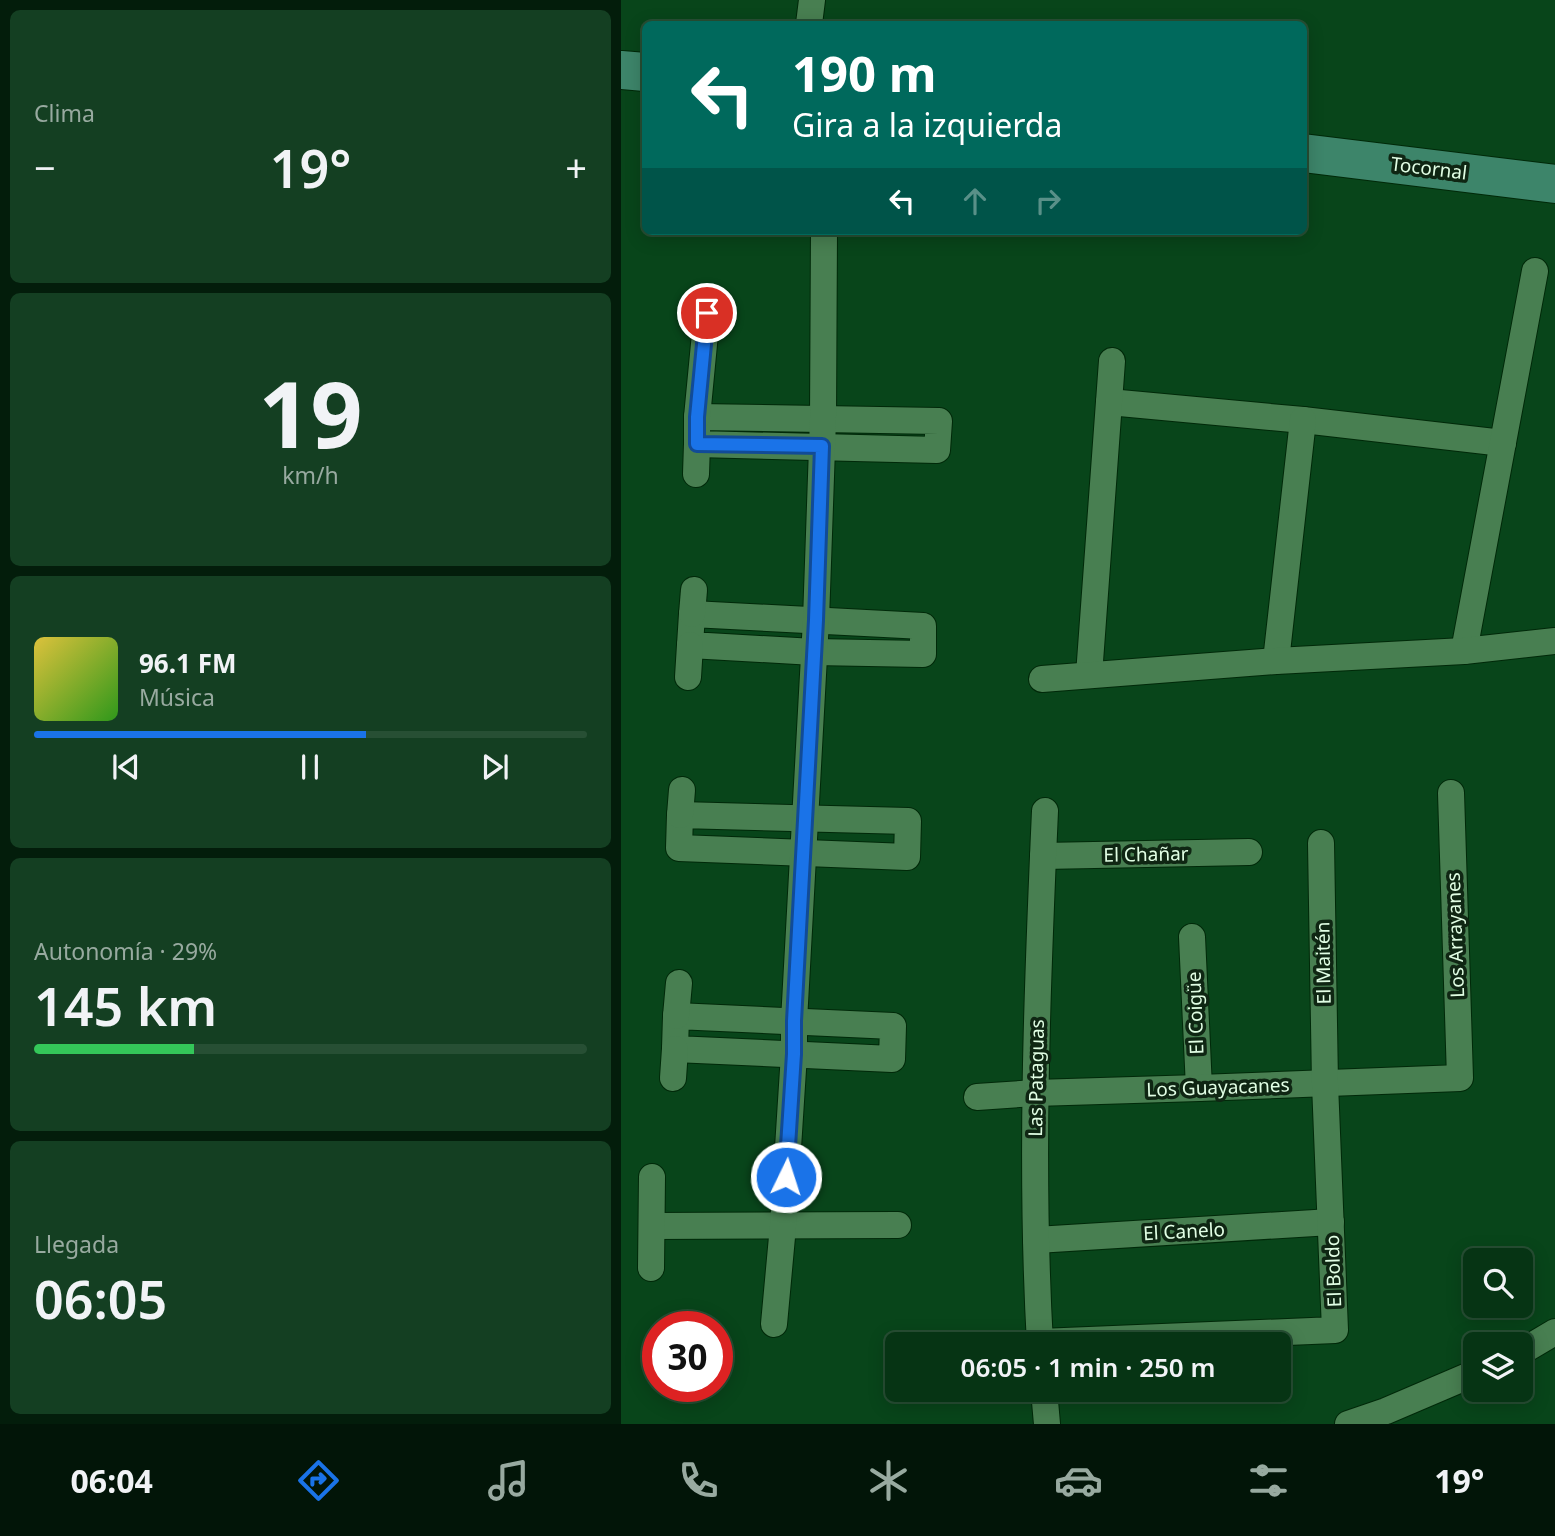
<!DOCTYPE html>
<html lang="es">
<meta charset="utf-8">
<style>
body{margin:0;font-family:"Noto Sans",sans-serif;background:#143f22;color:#f1f3f6;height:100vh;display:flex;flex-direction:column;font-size:26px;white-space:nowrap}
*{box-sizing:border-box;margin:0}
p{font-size:23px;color:#98aaa0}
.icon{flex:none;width:38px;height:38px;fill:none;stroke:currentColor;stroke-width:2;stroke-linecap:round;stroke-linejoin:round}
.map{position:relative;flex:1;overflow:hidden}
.details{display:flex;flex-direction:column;gap:10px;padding:10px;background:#031d0b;width:621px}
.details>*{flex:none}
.banner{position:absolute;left:21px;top:21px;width:665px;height:214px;border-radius:10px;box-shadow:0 4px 18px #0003,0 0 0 2px #274f34;background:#00695c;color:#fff;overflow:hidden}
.buttons{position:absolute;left:842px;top:1248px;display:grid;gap:14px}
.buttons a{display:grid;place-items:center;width:70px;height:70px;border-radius:10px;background:#063414;box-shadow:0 4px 18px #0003,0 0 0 2px #274f34;font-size:35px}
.speed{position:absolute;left:21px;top:1311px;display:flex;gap:14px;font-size:35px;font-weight:700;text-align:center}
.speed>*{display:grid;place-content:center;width:91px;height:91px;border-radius:50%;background:#063414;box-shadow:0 4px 18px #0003,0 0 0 2px #274f34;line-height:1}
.speed .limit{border:10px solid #d22;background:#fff;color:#111}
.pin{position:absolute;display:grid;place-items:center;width:60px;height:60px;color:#fff;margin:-30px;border:4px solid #fff;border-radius:50%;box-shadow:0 2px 7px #0007}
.me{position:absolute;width:77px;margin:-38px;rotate:4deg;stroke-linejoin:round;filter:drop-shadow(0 0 5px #0008)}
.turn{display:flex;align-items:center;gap:24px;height:147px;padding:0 35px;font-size:32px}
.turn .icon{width:91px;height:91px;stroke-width:2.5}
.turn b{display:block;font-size:49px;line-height:60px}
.lanes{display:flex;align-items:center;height:66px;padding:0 35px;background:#0003;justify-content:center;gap:35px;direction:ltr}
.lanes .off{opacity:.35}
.big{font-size:52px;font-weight:600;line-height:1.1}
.details .widget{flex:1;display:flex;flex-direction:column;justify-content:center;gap:10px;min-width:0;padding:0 24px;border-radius:10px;background:#143f22}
.details .dial{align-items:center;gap:0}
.dial b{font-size:91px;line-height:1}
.song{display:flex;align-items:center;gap:21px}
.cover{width:84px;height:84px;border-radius:10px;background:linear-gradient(135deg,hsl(50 70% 55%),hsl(110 70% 35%))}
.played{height:7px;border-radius:4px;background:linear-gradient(90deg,#1a73e8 60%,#274f34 60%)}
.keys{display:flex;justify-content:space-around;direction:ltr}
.heat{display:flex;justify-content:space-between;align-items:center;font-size:38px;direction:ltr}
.charge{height:10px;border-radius:5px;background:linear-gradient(90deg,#34c759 29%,#274f34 0)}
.trip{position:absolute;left:264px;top:1332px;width:406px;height:70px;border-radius:10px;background:#063414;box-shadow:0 4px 18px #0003,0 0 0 2px #274f34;font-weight:600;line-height:70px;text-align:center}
.tab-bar{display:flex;height:112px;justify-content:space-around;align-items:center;background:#021508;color:#98aaa0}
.tab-bar .icon{width:49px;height:49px}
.tab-bar .on{color:#1a73e8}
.tab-bar b{font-size:32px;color:#f1f3f6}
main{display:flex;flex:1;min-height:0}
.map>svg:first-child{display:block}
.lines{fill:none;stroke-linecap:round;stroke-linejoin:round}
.street-casing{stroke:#002909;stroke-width:28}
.secondary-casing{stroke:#002909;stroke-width:40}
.street{stroke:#487f51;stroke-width:26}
.secondary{stroke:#3d856a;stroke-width:38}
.route-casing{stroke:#114b97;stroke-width:18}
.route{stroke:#1a73e8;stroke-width:12}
.labels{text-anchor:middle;stroke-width:7;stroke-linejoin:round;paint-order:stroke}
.street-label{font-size:19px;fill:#e1fee4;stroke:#0f2613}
</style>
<main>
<section class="details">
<div class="widget"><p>Clima</p>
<div class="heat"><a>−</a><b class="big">19°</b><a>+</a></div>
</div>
<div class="widget dial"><b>19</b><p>km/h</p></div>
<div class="widget">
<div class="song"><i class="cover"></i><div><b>96.1 FM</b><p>Música</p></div></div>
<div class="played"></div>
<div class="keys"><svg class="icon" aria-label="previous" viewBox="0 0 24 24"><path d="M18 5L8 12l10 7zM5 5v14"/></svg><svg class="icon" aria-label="pause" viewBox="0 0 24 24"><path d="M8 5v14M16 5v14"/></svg><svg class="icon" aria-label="next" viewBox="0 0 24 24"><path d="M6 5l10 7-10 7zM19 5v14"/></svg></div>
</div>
<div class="widget"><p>Autonomía · 29%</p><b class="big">145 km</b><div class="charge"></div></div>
<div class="widget"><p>Llegada</p><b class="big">06:05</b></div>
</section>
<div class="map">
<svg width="934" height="1424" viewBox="0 0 934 1424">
<rect width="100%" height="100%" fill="#08451a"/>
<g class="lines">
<defs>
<g id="street">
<path d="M188 24 191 0"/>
<path d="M488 402 682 420 882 443"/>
<path d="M76 417 318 421 316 450 76 444Z"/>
<path d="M76 417 86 313"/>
<path d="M75 474 76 444"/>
<path d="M71 614 302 626V654L193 652 69 645Z"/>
<path d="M71 614 73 590"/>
<path d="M843 651 914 271"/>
<path d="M655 661 682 420"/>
<path d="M468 675 491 361"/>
<path d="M67 677 69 645"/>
<path d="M421 679 655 661 843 651 934 641"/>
<path d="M59 815 287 821 286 857 58 848Z"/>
<path d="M59 815 61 790"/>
<path d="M422 856 628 852"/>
<path d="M571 937 578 1088"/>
<path d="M55 1016 272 1026 271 1059 54 1049Z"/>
<path d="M55 1016 58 983"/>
<path d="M52 1078 54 1049"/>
<path d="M356 1097 414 1093 578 1088 839 1078 830 793"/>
<path d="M31 1226 277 1225"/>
<path d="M415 1240 710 1222"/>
<path d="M30 1268 31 1177"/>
<path d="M153 1324 162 1226 173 1054V1021L195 620 202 419 203 231"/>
<path d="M419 1342 714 1330 704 1084 700 843"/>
<path d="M419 1344C409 1166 416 989 424 811"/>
<path d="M900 1352 934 1332"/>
<path d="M423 1390 426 1424"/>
<path d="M727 1424 765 1411 854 1373"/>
</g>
<g id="secondary">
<path d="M0 70 24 72"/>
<path d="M682 153 934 184"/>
</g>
</defs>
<use href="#street" class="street-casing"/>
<use href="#secondary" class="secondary-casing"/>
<use href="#street" class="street"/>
<use href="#secondary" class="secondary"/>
</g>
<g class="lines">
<defs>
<path id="route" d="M86 313 76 417V444L201 446 195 620 173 1021V1054L165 1177"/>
</defs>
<use href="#route" class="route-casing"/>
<use href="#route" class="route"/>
</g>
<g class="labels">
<g class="street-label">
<text transform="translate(808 168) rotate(7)" y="7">Tocornal</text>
<text transform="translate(525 854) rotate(-1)" y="7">El Chañar</text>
<text transform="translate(834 935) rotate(-92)" y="7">Los Arrayanes</text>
<text transform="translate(702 963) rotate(-91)" y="7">El Maitén</text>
<text transform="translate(574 1013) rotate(-92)" y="7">El Coigüe</text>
<text transform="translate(415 1078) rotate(-89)" y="7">Las Pataguas</text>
<text transform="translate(597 1087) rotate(-2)" y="7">Los Guayacanes</text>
<text transform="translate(563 1231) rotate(-3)" y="7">El Canelo</text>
<text transform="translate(712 1271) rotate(-92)" y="7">El Boldo</text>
</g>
</g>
</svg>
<div class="buttons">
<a><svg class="icon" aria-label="search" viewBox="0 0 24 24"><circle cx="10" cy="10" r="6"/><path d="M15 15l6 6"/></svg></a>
<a><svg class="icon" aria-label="layers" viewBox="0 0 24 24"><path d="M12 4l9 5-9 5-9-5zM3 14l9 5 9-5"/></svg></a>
</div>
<div class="speed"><div class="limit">30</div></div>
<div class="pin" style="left:86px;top:313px;background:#d93025"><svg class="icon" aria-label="arrive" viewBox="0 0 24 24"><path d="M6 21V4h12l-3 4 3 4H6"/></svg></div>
<svg class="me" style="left:165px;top:1177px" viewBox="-20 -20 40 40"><circle r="17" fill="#1a73e8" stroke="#fff" stroke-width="3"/><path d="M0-11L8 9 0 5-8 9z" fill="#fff"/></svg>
<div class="trip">06:05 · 1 min · 250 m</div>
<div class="banner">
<div class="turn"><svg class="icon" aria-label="left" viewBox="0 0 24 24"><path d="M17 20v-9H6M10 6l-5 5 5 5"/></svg><div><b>190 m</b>Gira a la izquierda</div></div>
<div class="lanes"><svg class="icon" aria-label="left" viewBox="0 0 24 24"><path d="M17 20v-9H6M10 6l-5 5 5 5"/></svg><svg class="icon off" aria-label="ahead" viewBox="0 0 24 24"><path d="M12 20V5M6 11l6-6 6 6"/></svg><svg class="icon off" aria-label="right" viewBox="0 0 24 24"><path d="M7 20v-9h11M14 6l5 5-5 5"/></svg></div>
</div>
</div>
</main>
<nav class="tab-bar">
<b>06:04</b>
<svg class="icon on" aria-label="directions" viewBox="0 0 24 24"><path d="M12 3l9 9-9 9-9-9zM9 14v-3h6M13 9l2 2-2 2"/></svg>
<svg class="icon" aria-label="music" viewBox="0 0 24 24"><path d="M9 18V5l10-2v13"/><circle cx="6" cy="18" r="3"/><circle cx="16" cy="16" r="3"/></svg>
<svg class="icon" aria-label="phone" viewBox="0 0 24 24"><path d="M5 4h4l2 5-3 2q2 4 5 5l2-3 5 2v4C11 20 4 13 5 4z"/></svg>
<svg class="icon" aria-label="climate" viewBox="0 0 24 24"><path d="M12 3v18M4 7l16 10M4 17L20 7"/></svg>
<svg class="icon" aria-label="car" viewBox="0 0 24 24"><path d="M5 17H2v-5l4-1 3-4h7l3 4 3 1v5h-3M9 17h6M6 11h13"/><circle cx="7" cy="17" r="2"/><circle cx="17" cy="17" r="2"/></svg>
<svg class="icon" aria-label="filters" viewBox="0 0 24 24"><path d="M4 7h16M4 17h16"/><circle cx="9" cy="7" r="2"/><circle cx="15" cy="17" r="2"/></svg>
<b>19°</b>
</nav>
